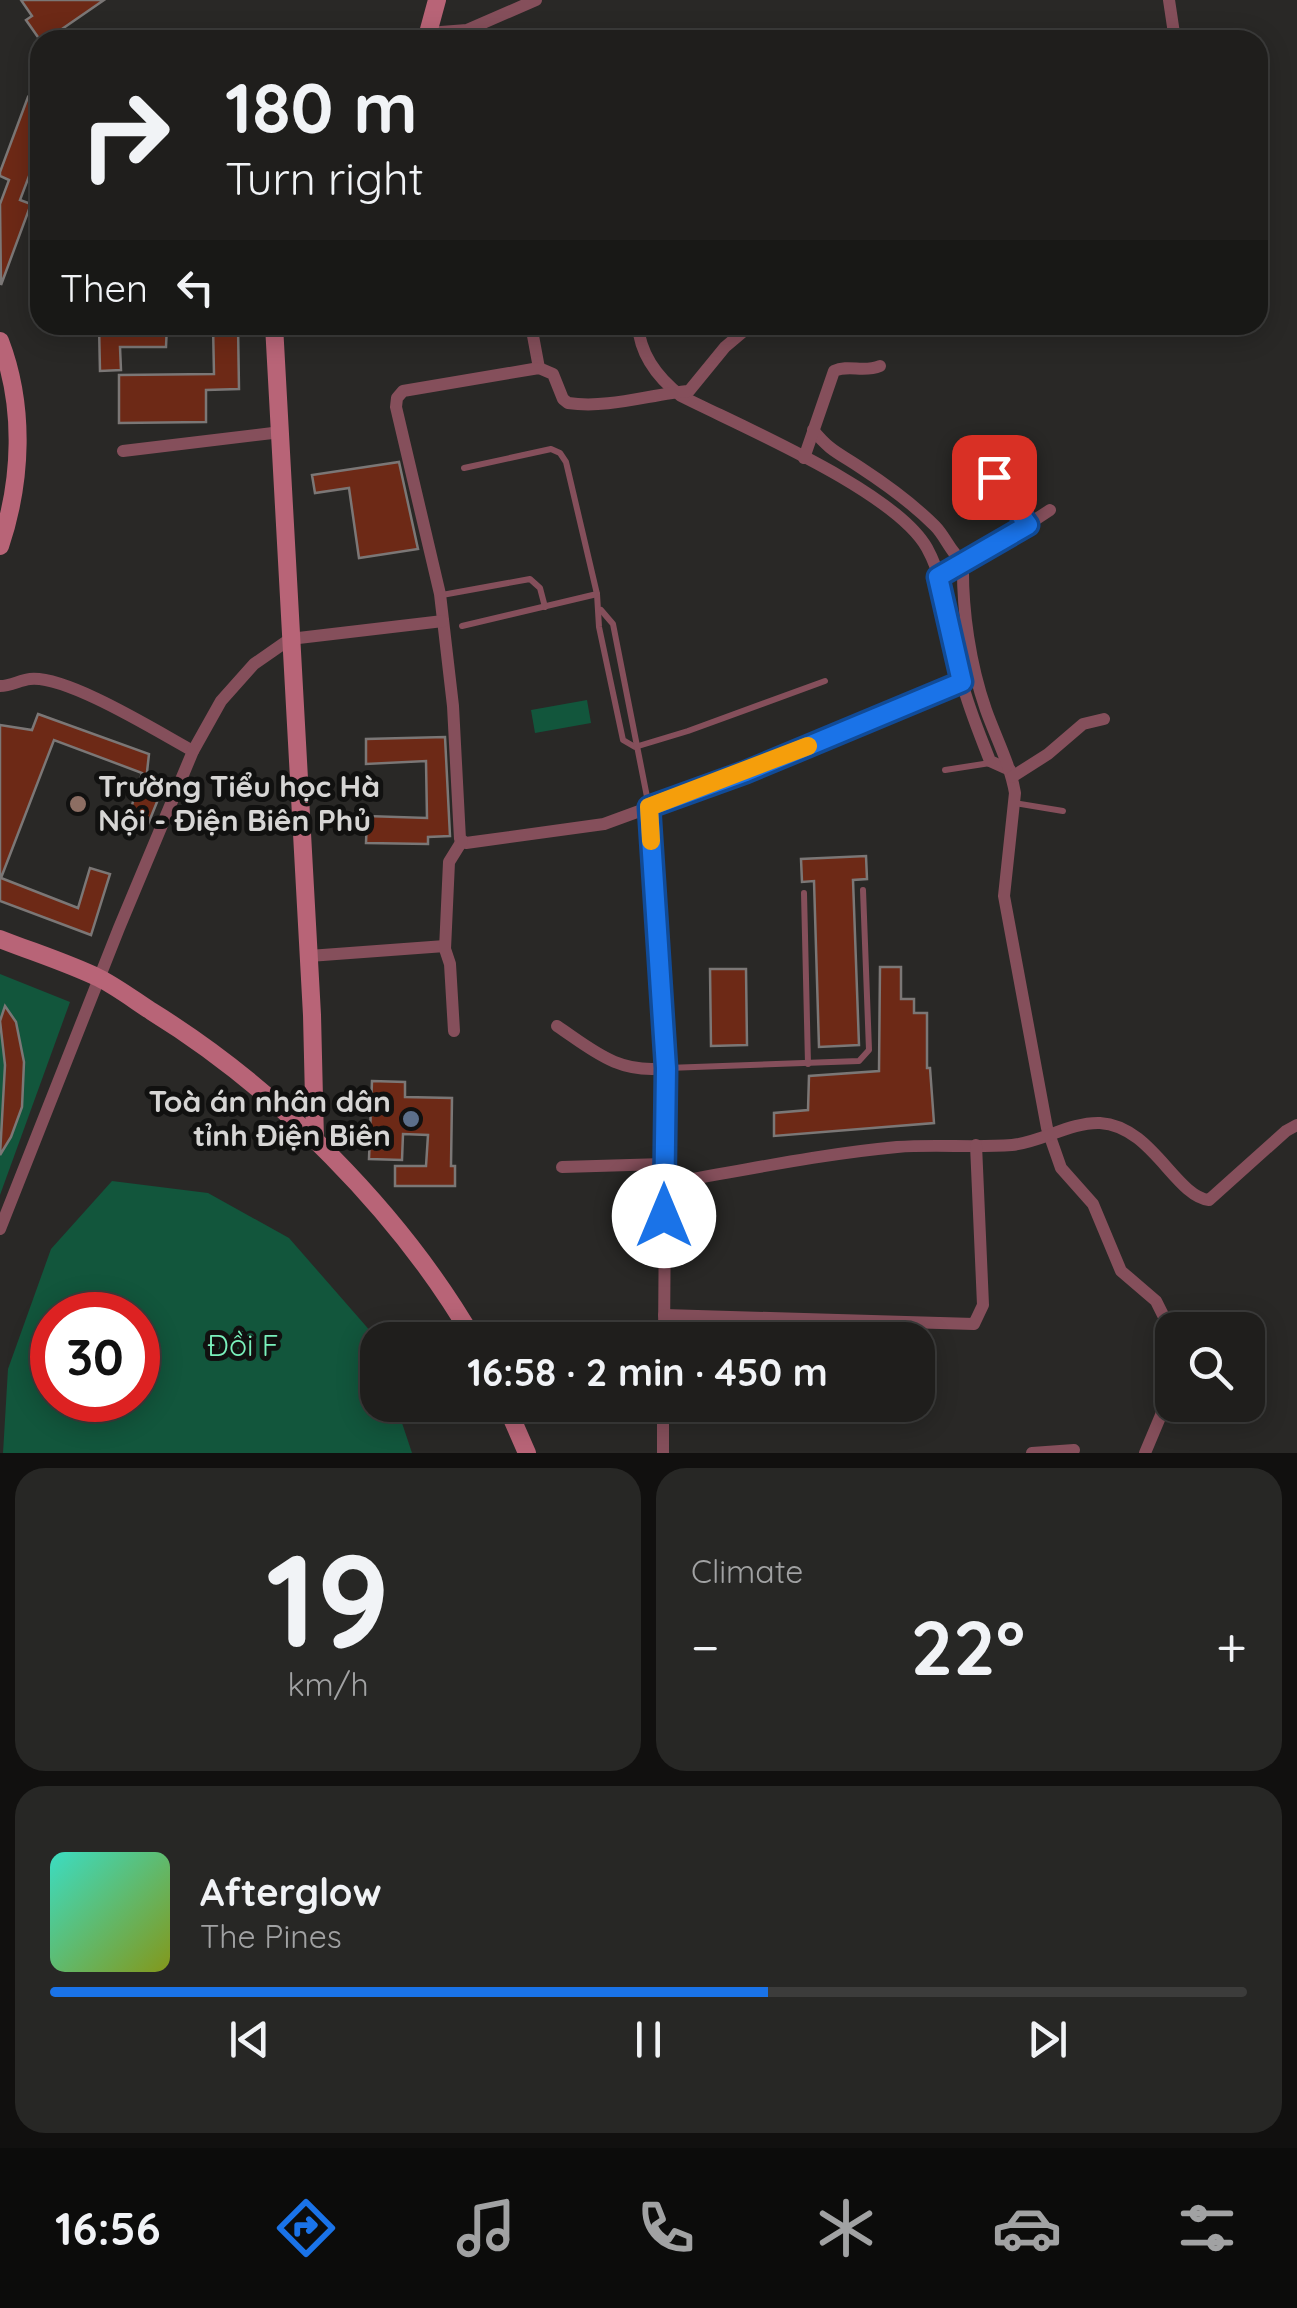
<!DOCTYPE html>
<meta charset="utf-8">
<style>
body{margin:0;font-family:Quicksand,sans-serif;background:#272725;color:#f1f3f6;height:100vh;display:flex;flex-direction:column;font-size:38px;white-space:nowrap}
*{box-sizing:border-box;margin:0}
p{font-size:32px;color:#a1a2a3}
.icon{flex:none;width:55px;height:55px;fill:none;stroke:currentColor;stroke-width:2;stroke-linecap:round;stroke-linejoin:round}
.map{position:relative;height:1453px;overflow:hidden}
.side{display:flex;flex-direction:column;gap:15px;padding:15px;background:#11100f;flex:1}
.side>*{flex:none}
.banner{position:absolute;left:30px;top:30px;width:1238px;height:305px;border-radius:30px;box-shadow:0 5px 25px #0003,0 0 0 2px #3c3c3b;background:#1f1e1c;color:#f1f3f6;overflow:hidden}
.controls{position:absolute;left:1155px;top:1312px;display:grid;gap:20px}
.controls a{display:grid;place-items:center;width:110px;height:110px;border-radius:20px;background:#1f1e1c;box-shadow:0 5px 25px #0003,0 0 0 2px #3c3c3b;font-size:50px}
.speed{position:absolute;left:30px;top:1292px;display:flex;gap:20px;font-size:50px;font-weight:700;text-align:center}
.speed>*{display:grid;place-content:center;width:130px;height:130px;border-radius:50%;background:#1f1e1c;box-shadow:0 5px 25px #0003,0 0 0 2px #3c3c3b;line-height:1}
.speed .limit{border:15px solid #d22;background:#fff;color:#111}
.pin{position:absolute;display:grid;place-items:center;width:85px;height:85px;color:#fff;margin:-42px;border-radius:20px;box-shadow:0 5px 15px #0006}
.me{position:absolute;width:110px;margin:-55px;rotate:0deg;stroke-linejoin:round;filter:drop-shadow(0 0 8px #0008)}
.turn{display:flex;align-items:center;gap:35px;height:210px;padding:0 30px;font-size:45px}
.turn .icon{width:130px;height:130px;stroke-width:2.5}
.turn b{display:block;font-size:70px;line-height:85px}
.then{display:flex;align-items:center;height:95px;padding:0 30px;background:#0003;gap:20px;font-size:38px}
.big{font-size:75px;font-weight:700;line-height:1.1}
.side .tile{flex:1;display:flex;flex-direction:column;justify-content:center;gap:15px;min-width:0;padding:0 35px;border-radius:30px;background:#272725}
.side .dial{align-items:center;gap:0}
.dial b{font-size:130px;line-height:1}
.song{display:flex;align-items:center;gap:30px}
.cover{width:120px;height:120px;border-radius:15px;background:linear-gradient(135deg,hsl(170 70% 55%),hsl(70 70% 35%))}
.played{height:10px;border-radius:5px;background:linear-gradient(90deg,#1a73e8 60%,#3c3c3b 60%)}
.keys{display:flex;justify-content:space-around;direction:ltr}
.heat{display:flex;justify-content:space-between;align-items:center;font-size:55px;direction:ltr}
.side .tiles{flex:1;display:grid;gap:15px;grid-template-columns:1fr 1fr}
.tile:last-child{grid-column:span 2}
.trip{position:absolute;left:360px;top:1322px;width:575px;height:100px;border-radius:30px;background:#1f1e1c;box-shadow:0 5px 25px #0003,0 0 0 2px #3c3c3b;font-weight:700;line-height:100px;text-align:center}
.tab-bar{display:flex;height:160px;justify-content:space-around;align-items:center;background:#0c0c0b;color:#a1a2a3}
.tab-bar .icon{width:70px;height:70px}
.tab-bar .active{color:#1a73e8}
.tab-bar b{font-size:45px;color:#f1f3f6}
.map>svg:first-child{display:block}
.green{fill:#12563c;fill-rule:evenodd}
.building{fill:#6d2916;stroke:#7b7776;stroke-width:2.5}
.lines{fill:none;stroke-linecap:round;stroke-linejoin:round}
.lane{stroke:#854f5b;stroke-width:6}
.street{stroke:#854f5b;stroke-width:12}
.secondary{stroke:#b86477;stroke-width:18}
.route-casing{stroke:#114b97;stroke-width:25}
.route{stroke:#1a73e8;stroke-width:18}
.slow{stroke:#f59e0b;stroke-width:18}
.education-dot{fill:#8d6e63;stroke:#111110;stroke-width:4}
.service-dot{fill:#5c6f8a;stroke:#111110;stroke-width:4}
.labels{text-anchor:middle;stroke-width:10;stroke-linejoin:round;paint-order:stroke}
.poi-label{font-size:30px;font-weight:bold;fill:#d6d5d4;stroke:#111110;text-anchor:start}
.park-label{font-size:30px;fill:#7af1bc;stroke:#111110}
</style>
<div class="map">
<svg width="1297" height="1453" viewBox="0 0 1297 1453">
<rect width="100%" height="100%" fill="#292826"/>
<g class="green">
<path d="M587 700 591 723 535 733 531 710Z"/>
<path d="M0 974 70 1002 0 1195Z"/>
<path d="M112 1181 208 1193 289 1238 372 1333 377 1350 378 1405H396L412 1453H3L8 1369 51 1249ZM138 1315V1400H52V1315Z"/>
</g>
<g class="building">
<path d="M21 0H104L46 40H40L26 20 32 16Z"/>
<path d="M28 97 40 102V147L20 200 31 204 1 285 0 204 9 180 0 176V172Z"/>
<path d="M99 325H167L166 347H120L121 370 100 371Z"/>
<path d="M213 325H238L239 389 206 390V422L119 423V375L214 374Z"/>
<path d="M399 462 418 549 359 558 349 488 315 493 312 475Z"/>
<path d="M38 714 149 754 147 772 166 780 146 829 127 821 142 773 54 740 1 878 78 908 90 868 110 874 91 935 0 901V725L32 730Z"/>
<path d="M445 737 450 836 428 837V844L366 843 367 816 427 818 426 761 366 764V739Z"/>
<path d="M866 856 867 879 853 880 859 1045 819 1047 814 881 802 882 801 859Z"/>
<path d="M880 967H901V999H914V1013H927V1068H930L934 1123 774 1136V1113L808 1110 809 1076 879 1071Z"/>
<path d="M710 969H746L747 1045 711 1046Z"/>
<path d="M5 1006 16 1022 24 1062 22 1107 11 1137 0 1155 5 1065 0 1021Z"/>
<path d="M372 1081 405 1082V1097L452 1098 451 1166H455V1186H395V1166H426L428 1135 403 1134 402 1160 369 1159Z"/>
</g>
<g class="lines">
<g class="lane">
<path d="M464 468 551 449 560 453 566 462 597 594 599 627 623 740 635 747 688 731 825 681"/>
<path d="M442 595 530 579 540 588 545 607"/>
<path d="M601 610 613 624 649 807"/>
<path d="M462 626 597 594"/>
<path d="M945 770 990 763"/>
<path d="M1015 803 1063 811"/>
<path d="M804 893 808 1064"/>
<path d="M667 1068 859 1061 869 1050 863 890"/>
</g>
<g class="street">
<path d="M1169 0 1175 40"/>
<path d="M428 33 467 30 536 0"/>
<path d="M531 325 539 368"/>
<path d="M638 325C640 355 658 378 681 396 742 427 895 491 927 548 949 588 950 639 962 682 969 709 980 735 990 761L1010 770"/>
<path d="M751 325 725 347 689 391C651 394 609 409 568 403L563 399 553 374 539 368 403 391 397 398 396 407 440 594 453 706 460 839 466 843 604 824 746 772 962 682"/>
<path d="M813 430C831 452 839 453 861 468 887 485 913 504 935 526 946 537 951 554 963 561 962 610 970 664 986 710 996 738 1010 764 1015 793L1004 896 1047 1128 1061 1168 1093 1204 1121 1271 1156 1301 1166 1321 1168 1385 1161 1415 1145 1453"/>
<path d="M123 451 281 432"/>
<path d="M804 458 834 371C849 364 863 373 880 366"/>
<path d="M994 477 1028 525"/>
<path d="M938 577 992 548 1050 510"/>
<path d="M0 686C11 686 20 680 30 679 67 675 158 732 193 751"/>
<path d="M1012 777 1048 754 1083 724 1104 719"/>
<path d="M649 807 666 1068 664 1340"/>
<path d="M309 956 445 946"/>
<path d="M557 1026C594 1051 618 1074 666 1068"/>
<path d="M454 1031 450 964 445 949 449 862 462 841"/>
<path d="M562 1167 664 1164"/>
<path d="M664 1184C741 1171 820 1154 897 1147 935 1144 974 1148 1012 1145 1042 1142 1070 1122 1100 1123 1152 1126 1175 1196 1209 1200L1286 1131 1297 1125"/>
<path d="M0 1229 119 928 193 751 221 701 254 664 290 639 443 621"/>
<path d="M664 1315 974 1324 983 1305 976 1145"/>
<path d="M663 1453V1405"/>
<path d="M1032 1453 1074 1450"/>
</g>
<g class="secondary">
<path d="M421 40 428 33 437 0"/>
<path d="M274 325 312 1015 315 1140"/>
<path d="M0 341C25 406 22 481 0 546"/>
<path d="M0 939C33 952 68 963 99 978 117 987 134 1000 151 1011 276 1088 400 1212 474 1340"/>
<path d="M506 1405 527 1453"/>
</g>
</g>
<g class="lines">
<defs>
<path id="route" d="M664 1216 666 1068 649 807 746 772 962 682 938 577 1028 525 994 477"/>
</defs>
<use href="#route" class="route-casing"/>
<use href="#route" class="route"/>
<path class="slow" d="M651 841 649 807 808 746"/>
</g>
<circle class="education-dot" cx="78" cy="804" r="10"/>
<circle class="service-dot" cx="411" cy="1119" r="10"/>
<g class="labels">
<g class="poi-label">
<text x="98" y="797">Trường Tiểu học Hà<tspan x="98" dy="34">Nội - Điện Biên Phủ</tspan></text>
<text x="391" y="1112" text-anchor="end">Toà án nhân dân<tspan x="391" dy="34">tỉnh Điện Biên</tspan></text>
</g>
<g class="park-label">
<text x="243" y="1356">Đồi F</text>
</g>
</g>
</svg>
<div class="controls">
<a><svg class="icon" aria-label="search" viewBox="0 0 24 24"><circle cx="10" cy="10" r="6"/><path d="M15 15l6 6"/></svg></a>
</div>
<div class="speed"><div class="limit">30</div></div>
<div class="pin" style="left:994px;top:477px;background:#d93025"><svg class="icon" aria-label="arrive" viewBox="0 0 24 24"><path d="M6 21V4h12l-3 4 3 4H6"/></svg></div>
<svg class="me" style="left:664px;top:1216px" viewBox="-20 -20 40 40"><circle r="19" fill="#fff"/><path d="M0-13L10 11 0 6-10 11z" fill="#1a73e8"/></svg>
<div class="trip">16:58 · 2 min · 450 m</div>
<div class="banner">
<div class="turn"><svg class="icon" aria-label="right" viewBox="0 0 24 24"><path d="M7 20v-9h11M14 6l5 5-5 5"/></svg><div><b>180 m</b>Turn right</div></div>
<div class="then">Then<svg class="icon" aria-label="left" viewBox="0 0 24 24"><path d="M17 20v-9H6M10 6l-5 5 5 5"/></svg></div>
</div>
</div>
<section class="side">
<div class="tiles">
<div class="tile dial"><b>19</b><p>km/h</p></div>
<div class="tile"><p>Climate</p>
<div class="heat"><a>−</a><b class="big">22°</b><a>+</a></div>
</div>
<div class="tile">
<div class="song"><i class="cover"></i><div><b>Afterglow</b><p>The Pines</p></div></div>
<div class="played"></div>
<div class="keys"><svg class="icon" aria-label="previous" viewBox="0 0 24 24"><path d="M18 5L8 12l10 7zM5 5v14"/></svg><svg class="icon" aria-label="pause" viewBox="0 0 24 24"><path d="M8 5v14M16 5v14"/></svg><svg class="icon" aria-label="next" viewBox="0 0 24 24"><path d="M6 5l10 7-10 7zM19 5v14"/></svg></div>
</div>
</div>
</section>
<nav class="tab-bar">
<b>16:56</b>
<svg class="icon active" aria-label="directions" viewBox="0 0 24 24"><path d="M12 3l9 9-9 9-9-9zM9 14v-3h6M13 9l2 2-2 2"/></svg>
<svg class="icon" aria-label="music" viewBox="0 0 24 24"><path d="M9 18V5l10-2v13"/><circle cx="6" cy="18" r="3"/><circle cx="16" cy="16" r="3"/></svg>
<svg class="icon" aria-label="phone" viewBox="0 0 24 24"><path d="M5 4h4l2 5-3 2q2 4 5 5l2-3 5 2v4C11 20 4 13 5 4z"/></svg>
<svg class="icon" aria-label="climate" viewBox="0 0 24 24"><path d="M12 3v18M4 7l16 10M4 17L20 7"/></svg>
<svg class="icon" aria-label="car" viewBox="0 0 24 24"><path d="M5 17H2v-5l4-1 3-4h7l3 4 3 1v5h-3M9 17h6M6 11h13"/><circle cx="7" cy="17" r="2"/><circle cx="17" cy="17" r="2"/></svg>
<svg class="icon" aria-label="filters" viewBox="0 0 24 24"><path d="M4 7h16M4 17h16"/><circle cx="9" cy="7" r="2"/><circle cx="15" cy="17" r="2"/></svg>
</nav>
